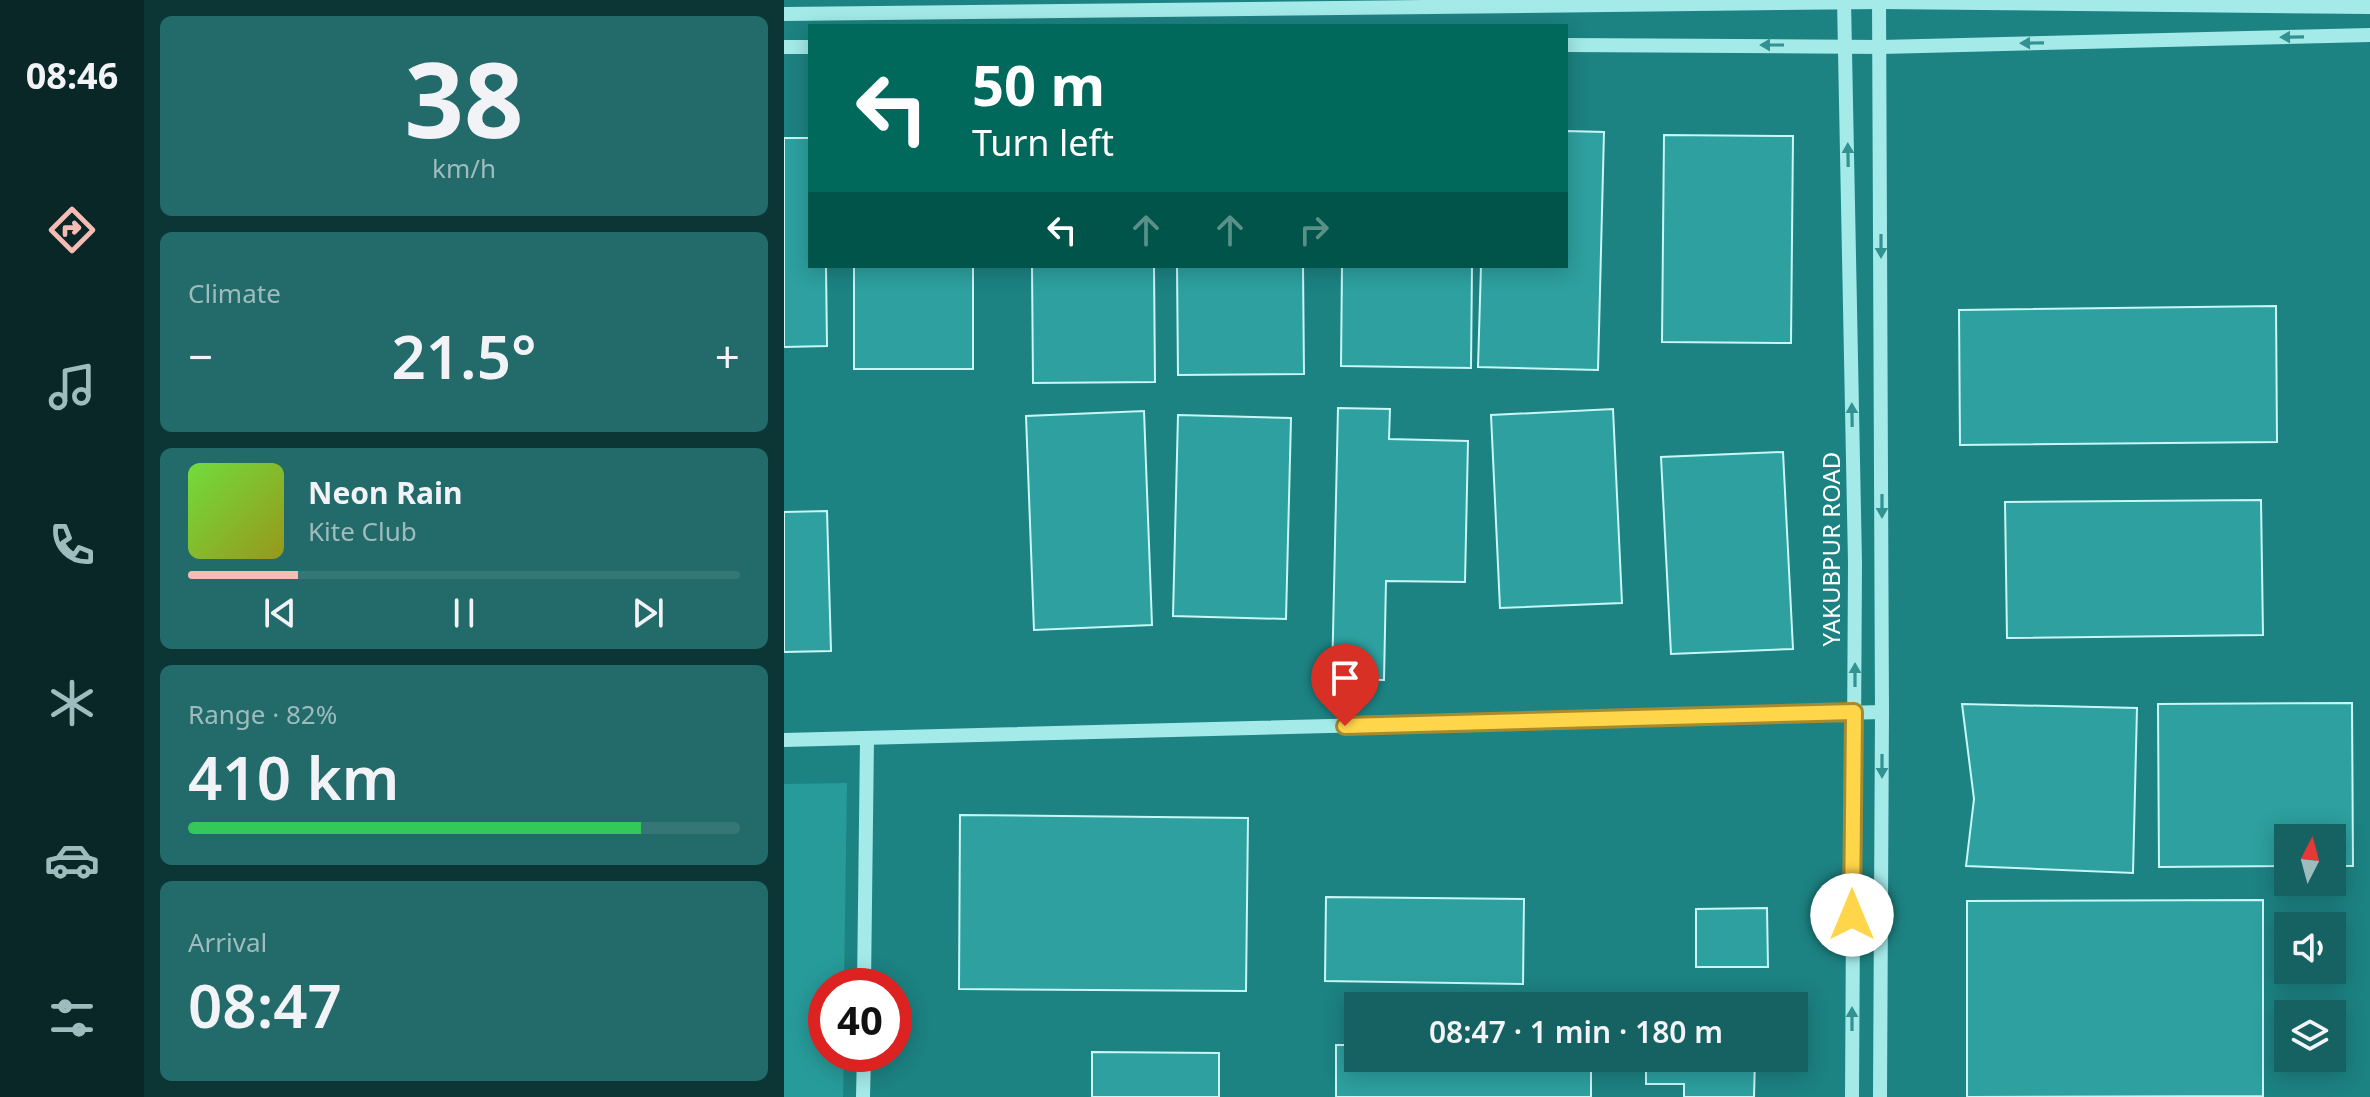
<!DOCTYPE html>
<meta charset="utf-8">
<style>
body{margin:0;font-family:"Noto Sans",sans-serif;background:#236b6b;color:#f1f3f6;height:100vh;display:flex;flex-direction:column;font-size:30px;white-space:nowrap}
*{box-sizing:border-box;margin:0}
p{font-size:26px;color:#9ebcbe}
.icon{flex:none;width:44px;height:44px;fill:none;stroke:currentColor;stroke-width:2;stroke-linecap:round;stroke-linejoin:round}
.map{position:relative;flex:1;overflow:hidden}
.details{display:flex;flex-direction:column;gap:16px;padding:16px;background:#0c3636;width:640px}
.details>*{flex:none}
.guide{position:absolute;left:24px;top:24px;width:760px;height:244px;border-radius:0px;box-shadow:0 4px 20px #0003;background:#00695c;color:#fff;overflow:hidden}
.needle{width:52px;rotate:6deg}
.controls{position:absolute;left:1490px;top:824px;display:grid;gap:16px}
.controls a{display:grid;place-items:center;width:72px;height:72px;border-radius:0px;background:#166262;box-shadow:0 4px 20px #0003;font-size:40px}
.speed{position:absolute;left:24px;top:968px;display:flex;gap:16px;font-size:40px;font-weight:700;text-align:center}
.speed>*{display:grid;place-content:center;width:104px;height:104px;border-radius:50%;background:#166262;box-shadow:0 4px 20px #0003;line-height:1}
.speed .limit{border:12px solid #d22;background:#fff;color:#111}
.pin{position:absolute;display:grid;place-items:center;width:68px;height:68px;color:#fff;margin:-82px -34px;border-radius:50% 50% 50% 0;rotate:-45deg;box-shadow:0 0 8px #0007}
.pin .icon{rotate:45deg}
.me{position:absolute;width:88px;margin:-44px;rotate:0deg;stroke-linejoin:round;filter:drop-shadow(0 0 6px #0008)}
.turn{display:flex;align-items:center;gap:28px;height:168px;padding:0 32px;font-size:36px}
.turn .icon{width:104px;height:104px;stroke-width:2.5}
.turn b{display:block;font-size:56px;line-height:68px}
.lanes{display:flex;align-items:center;height:76px;padding:0 32px;background:#0003;justify-content:center;gap:40px;direction:ltr}
.lanes .off{opacity:.35}
.big{font-size:60px;font-weight:600;line-height:1.1}
.details .widget{flex:1;display:flex;flex-direction:column;justify-content:center;gap:12px;min-width:0;padding:0 28px;border-radius:12px;background:#236b6b}
.details .dial{align-items:center;gap:0}
.dial b{font-size:104px;line-height:1}
.song{display:flex;align-items:center;gap:24px}
.cover{width:96px;height:96px;border-radius:12px;background:linear-gradient(135deg,hsl(100 70% 55%),hsl(60 70% 35%))}
.played{height:8px;border-radius:4px;background:linear-gradient(90deg,#f5bcb3 20%,#357677 20%)}
.keys{display:flex;justify-content:space-around;direction:ltr}
.heat{display:flex;justify-content:space-between;align-items:center;font-size:44px;direction:ltr}
.charge{height:12px;border-radius:6px;background:linear-gradient(90deg,#34c759 82%,#357677 0)}
.trip{position:absolute;left:560px;top:992px;width:464px;height:80px;border-radius:0px;background:#166262;box-shadow:0 4px 20px #0003;font-weight:600;line-height:80px;text-align:center}
main{display:flex;flex:1;min-height:0}
.tabs{display:flex;flex-direction:column;width:144px;justify-content:space-around;align-items:center;background:#092727;color:#9ebcbe}
.tabs .icon{width:56px;height:56px}
.tabs .current{color:#f5bcb3}
.tabs b{font-size:36px;color:#f1f3f6}
.map>svg:first-child{display:block}
.green{fill:#279b9a}
.building{fill:#2da09f;stroke:#c8f7f7;stroke-width:2}
.lines{fill:none;stroke-linecap:round;stroke-linejoin:round}
.minor{stroke:#a3eae9;stroke-width:14}
.oneway{fill:#319291}
.route-casing{stroke:#a68a30;stroke-width:20}
.route{stroke:#ffd54a;stroke-width:14}
.labels{text-anchor:middle;stroke-width:8;stroke-linejoin:round;paint-order:stroke}
.street-label{font-size:24px;fill:#fff;stroke:#1d8282}
</style>
<main>
<nav class="tabs">
<b>08:46</b>
<svg class="icon current" aria-label="directions" viewBox="0 0 24 24"><path d="M12 3l9 9-9 9-9-9zM9 14v-3h6M13 9l2 2-2 2"/></svg>
<svg class="icon" aria-label="music" viewBox="0 0 24 24"><path d="M9 18V5l10-2v13"/><circle cx="6" cy="18" r="3"/><circle cx="16" cy="16" r="3"/></svg>
<svg class="icon" aria-label="phone" viewBox="0 0 24 24"><path d="M5 4h4l2 5-3 2q2 4 5 5l2-3 5 2v4C11 20 4 13 5 4z"/></svg>
<svg class="icon" aria-label="climate" viewBox="0 0 24 24"><path d="M12 3v18M4 7l16 10M4 17L20 7"/></svg>
<svg class="icon" aria-label="car" viewBox="0 0 24 24"><path d="M5 17H2v-5l4-1 3-4h7l3 4 3 1v5h-3M9 17h6M6 11h13"/><circle cx="7" cy="17" r="2"/><circle cx="17" cy="17" r="2"/></svg>
<svg class="icon" aria-label="filters" viewBox="0 0 24 24"><path d="M4 7h16M4 17h16"/><circle cx="9" cy="7" r="2"/><circle cx="15" cy="17" r="2"/></svg>
</nav>
<section class="details">
<div class="widget dial"><b>38</b><p>km/h</p></div>
<div class="widget"><p>Climate</p>
<div class="heat"><a>−</a><b class="big">21.5°</b><a>+</a></div>
</div>
<div class="widget">
<div class="song"><i class="cover"></i><div><b>Neon Rain</b><p>Kite Club</p></div></div>
<div class="played"></div>
<div class="keys"><svg class="icon" aria-label="previous" viewBox="0 0 24 24"><path d="M18 5L8 12l10 7zM5 5v14"/></svg><svg class="icon" aria-label="pause" viewBox="0 0 24 24"><path d="M8 5v14M16 5v14"/></svg><svg class="icon" aria-label="next" viewBox="0 0 24 24"><path d="M6 5l10 7-10 7zM19 5v14"/></svg></div>
</div>
<div class="widget"><p>Range · 82%</p><b class="big">410 km</b><div class="charge"></div></div>
<div class="widget"><p>Arrival</p><b class="big">08:47</b></div>
</section>
<div class="map">
<svg width="1586" height="1097" viewBox="0 0 1586 1097">
<rect width="100%" height="100%" fill="#1d8282"/>
<path class="green" d="M63 783 60 986H42V1054H60L59 1097H0V784Z"/>
<g class="building">
<path d="M782 131 820 132 814 370 694 367 697 266H782Z"/>
<path d="M880 135 1009 136 1007 343 878 342Z"/>
<path d="M0 138H26V266H42L43 346 0 347Z"/>
<rect x="70" y="266" width="119" height="103"/>
<path d="M248 266H370L371 382 249 383Z"/>
<path d="M393 266H519L520 374 394 375Z"/>
<path d="M558 266H688L687 368 557 366Z"/>
<path d="M1492 306 1493 442 1176 445 1175 310Z"/>
<path d="M554 408 606 409 605 439 684 441 681 582 602 581 600 680 548 679Z"/>
<path d="M829 409 838 603 716 608 707 415Z"/>
<path d="M360 411 368 625 250 630 242 416Z"/>
<path d="M394 415 507 418 502 619 389 616Z"/>
<path d="M999 452 1009 649 887 654 877 457Z"/>
<path d="M1477 500 1479 635 1223 638 1221 502Z"/>
<path d="M43 511 47 651 0 652V512Z"/>
<path d="M1568 703 1569 866H1548V838H1504V866L1375 867 1374 704Z"/>
<path d="M1178 704 1353 708 1349 873 1182 866 1190 799Z"/>
<path d="M176 815 464 818 462 991 175 989Z"/>
<path d="M542 897 740 899 739 984 541 981Z"/>
<path d="M1479 900V1096L1183 1097V901Z"/>
<path d="M983 908 984 967H912V909Z"/>
<path d="M552 1045H574V1058H807V1097H552Z"/>
<path d="M308 1052 435 1053V1097H308Z"/>
<path d="M862 1058H971L970 1097H900V1084H862Z"/>
</g>
<g class="lines">
<g class="minor">
<path d="M1060 0 1071 563 1068 1097"/>
<path d="M1095 0 1098 712 1096 1097"/>
<path d="M0 14 1096 2 1586 7"/>
<path d="M782 45 1097 47 1586 35"/>
<path d="M0 47H26"/>
<path d="M0 740 1098 712"/>
<path d="M80 986 83 739"/>
<path d="M79 1097 80 1054"/>
</g>
</g>
<defs><path id="oneway-solid" d="M-6-.8H1V-3.2L6.5 0L1 3.2V.8H-6Z" transform="scale(2)"/></defs>
<g class="oneway">
<use href="#oneway-solid" transform="translate(1508 37) rotate(179)"/>
<use href="#oneway-solid" transform="translate(1248 43) rotate(179)"/>
<use href="#oneway-solid" transform="translate(988 45) rotate(-180)"/>
<use href="#oneway-solid" transform="translate(1064 155) rotate(-91)"/>
<use href="#oneway-solid" transform="translate(1097 246) rotate(90)"/>
<use href="#oneway-solid" transform="translate(1068 415) rotate(-91)"/>
<use href="#oneway-solid" transform="translate(1098 506) rotate(90)"/>
<use href="#oneway-solid" transform="translate(1071 675) rotate(-90)"/>
<use href="#oneway-solid" transform="translate(1098 766) rotate(90)"/>
<use href="#oneway-solid" transform="translate(1068 1019) rotate(-90)"/>
</g>
<g class="lines">
<defs>
<path id="route" d="M561 726 1070 712 1068 915"/>
</defs>
<use href="#route" class="route-casing"/>
<use href="#route" class="route"/>
</g>
<g class="labels">
<g class="street-label">
<text transform="translate(1048 549) rotate(-90)" y="8">YAKUBPUR ROAD</text>
</g>
</g>
</svg>
<div class="controls">
<a><svg class="needle" viewBox="-14 -14 28 28"><path d="M0-13l5 13h-10z" fill="#e53935"/><path d="M0 13l5-13h-10z" fill="#9ebcbe"/></svg></a>
<a><svg class="icon" aria-label="sound" viewBox="0 0 24 24"><path d="M4 9h4l5-4v14l-5-4H4zM17 9q2 3 0 6"/></svg></a>
<a><svg class="icon" aria-label="layers" viewBox="0 0 24 24"><path d="M12 4l9 5-9 5-9-5zM3 14l9 5 9-5"/></svg></a>
</div>
<div class="speed"><div class="limit">40</div></div>
<div class="pin" style="left:561px;top:726px;background:#d93025"><svg class="icon" aria-label="arrive" viewBox="0 0 24 24"><path d="M6 21V4h12l-3 4 3 4H6"/></svg></div>
<svg class="me" style="left:1068px;top:915px" viewBox="-20 -20 40 40"><circle r="19" fill="#fff"/><path d="M0-13L10 11 0 6-10 11z" fill="#ffd54a"/></svg>
<div class="trip">08:47 · 1 min · 180 m</div>
<div class="guide">
<div class="turn"><svg class="icon" aria-label="left" viewBox="0 0 24 24"><path d="M17 20v-9H6M10 6l-5 5 5 5"/></svg><div><b>50 m</b>Turn left</div></div>
<div class="lanes"><svg class="icon" aria-label="left" viewBox="0 0 24 24"><path d="M17 20v-9H6M10 6l-5 5 5 5"/></svg><svg class="icon off" aria-label="ahead" viewBox="0 0 24 24"><path d="M12 20V5M6 11l6-6 6 6"/></svg><svg class="icon off" aria-label="ahead" viewBox="0 0 24 24"><path d="M12 20V5M6 11l6-6 6 6"/></svg><svg class="icon off" aria-label="right" viewBox="0 0 24 24"><path d="M7 20v-9h11M14 6l5 5-5 5"/></svg></div>
</div>
</div>
</main>
